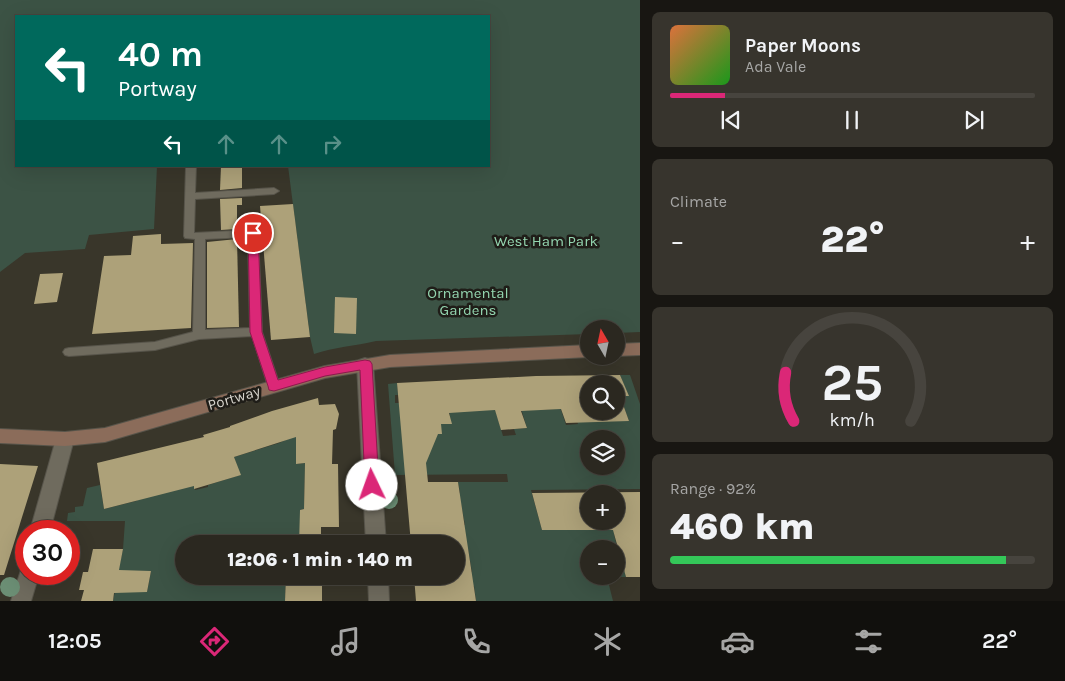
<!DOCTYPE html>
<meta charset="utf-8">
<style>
body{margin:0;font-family:Karla,sans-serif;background:#37342d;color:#f1f3f6;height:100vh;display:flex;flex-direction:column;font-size:19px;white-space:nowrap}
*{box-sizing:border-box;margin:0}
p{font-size:16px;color:#a6a6a5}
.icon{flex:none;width:28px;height:28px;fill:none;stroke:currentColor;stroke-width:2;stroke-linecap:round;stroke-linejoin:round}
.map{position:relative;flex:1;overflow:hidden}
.sheet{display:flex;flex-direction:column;gap:12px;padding:12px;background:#181612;width:425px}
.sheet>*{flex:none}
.guide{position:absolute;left:15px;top:15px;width:475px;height:152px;border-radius:0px;box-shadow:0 5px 20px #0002,0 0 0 1px #47443e;background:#00695c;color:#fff;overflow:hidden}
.needle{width:32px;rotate:351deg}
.buttons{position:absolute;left:580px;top:320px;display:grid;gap:10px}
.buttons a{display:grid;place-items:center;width:45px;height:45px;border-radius:50%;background:#2b2820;box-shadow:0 5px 20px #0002,0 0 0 1px #47443e;font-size:25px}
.speed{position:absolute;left:15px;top:520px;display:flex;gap:10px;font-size:25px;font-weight:700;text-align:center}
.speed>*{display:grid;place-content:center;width:65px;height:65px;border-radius:50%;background:#2b2820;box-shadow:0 5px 20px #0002,0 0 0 1px #47443e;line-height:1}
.speed .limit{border:8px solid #d22;background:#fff;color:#111}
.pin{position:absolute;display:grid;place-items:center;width:42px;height:42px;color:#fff;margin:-21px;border:2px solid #fff;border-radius:50%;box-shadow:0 1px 5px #0007}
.me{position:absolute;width:55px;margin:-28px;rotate:357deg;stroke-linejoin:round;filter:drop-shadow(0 0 4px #0008)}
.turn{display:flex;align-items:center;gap:18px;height:105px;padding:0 20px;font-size:22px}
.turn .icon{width:65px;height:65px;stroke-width:2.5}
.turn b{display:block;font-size:35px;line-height:42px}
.lanes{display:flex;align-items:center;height:48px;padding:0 20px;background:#0003;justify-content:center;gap:25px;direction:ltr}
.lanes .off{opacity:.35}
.big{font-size:38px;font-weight:800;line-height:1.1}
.sheet .tile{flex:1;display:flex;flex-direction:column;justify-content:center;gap:8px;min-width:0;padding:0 18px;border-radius:8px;background:#37342d}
.sheet .dial{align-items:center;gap:0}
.dial svg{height:130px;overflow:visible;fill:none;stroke:#47443e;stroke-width:7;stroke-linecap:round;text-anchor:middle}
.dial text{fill:#f1f3f6;stroke:none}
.song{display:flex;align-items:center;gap:15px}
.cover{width:60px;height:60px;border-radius:8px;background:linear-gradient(135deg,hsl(20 70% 55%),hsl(120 70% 35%))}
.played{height:5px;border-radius:2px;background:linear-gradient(90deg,#db2777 15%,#47443e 15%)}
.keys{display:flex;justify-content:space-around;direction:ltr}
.heat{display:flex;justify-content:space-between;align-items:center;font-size:28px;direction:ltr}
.charge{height:8px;border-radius:4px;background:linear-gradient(90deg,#34c759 92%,#47443e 0)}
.trip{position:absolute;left:175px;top:535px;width:290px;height:50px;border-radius:25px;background:#2b2820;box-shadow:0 5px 20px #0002,0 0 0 1px #47443e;font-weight:800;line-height:50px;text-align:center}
.menu{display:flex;height:80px;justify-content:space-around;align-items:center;background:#11100d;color:#a6a6a5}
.menu .icon{width:35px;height:35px}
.menu .on{color:#db2777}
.menu b{font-size:22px;color:#f1f3f6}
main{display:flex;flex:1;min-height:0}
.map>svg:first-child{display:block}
.green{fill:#3c5345;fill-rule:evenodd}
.building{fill:#ada179;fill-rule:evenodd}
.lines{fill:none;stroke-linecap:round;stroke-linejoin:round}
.lane-casing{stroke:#57544a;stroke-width:2}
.street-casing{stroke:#57544a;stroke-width:2}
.secondary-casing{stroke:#57544a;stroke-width:2}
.lane{fill:#6f6b5e;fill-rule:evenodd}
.street{fill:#6f6b5e;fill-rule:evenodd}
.secondary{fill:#8b6c5a;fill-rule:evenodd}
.tree{fill:#6b8e74}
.route{fill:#db2777;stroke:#8e194d}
.labels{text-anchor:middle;stroke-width:5;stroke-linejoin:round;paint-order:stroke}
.park-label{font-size:15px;fill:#94d6b0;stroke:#1f1d18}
.street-label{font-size:15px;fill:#d6d3cc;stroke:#1f1d18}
</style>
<main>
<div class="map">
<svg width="640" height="601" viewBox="0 0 640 601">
<rect width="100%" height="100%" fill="#39362a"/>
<g class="green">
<path d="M0 0H640V332L616 333V329H589V334L376 341C355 346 334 347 314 354L310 337 288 166H489V16H16V166H157L154 229 89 235 85 249 25 253 0 272Z"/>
<path d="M620 375H630L640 404V489L531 490 542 530H640V535L614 534 617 547 640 548 623 564 626 577H607L613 601H476L474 586 448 587 456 576 472 572 468 549H456V544L441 526 465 525 461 504H437L460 493 458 482H508L507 474 395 475 388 384 397 383 398 395H395V403H399L427 434H441V424L451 423 448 404 493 402 503 436 516 435 514 429 527 428 518 399H529L533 410 556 409 551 379 566 425 578 424 570 400 589 411 629 421 620 396 628 395ZM589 439H616V466H589ZM589 549H616V576H589Z"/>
<path d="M319 425 297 464 305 463 304 509 300 510V526L314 538H287L286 544H184V576H286L285 601H113L116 586 141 587V592H147L151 571 118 572 123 549 125 521H67L68 513 75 512V507L83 506 87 488 100 485 104 509 136 501 188 465 195 490 208 487V485L240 475 234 457 279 443Z"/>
</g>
<g class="building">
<path d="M221 166H242V188L220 190Z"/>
<path d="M242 198V205H237V229L221 230 220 199Z"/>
<path d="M293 204 310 337 271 340 260 206Z"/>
<path d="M161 234V244L193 243 191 328 92 334 104 256 131 255 133 236Z"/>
<path d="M237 239 239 327 207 328V242Z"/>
<path d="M63 273 57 302 34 304 40 274Z"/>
<path d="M335 297 357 298 356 334 334 333Z"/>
<path d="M620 375 629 396H620L629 421 566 423 561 409 521 411 527 428 501 430 495 410 449 413 452 424H441L442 434H438L426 463 428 482H458L476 601H416L414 576H456V544H411L397 383 536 376ZM589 384H616V411H589Z"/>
<path d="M318 398 319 405 335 404 339 414 336 429 333 430 332 464H338L339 527H321V544H299L300 510 304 509 305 463 296 464V437L234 457 241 475 194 489V486L104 509 97 463 204 437 203 435 230 427V426L272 411Z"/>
<path d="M0 464 38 466 4 575H0Z"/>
<path d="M640 492V577H626L613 530H542L532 493ZM589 494H616V521H589Z"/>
<path d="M93 549H123L119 570 151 571 147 592 114 593 113 601H81L84 590H79L83 572H88Z"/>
<path d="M286 576H322V601H285Z"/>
</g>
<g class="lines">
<defs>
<path id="lane" d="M186 166H196L195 193 274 188 279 191 274 194 195 199 194 233 253 230 258 233 262 332 280 386 278 389H270L268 386 252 336 199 339 155 350 69 356 65 355 63 352 65 349 69 348 155 342 193 332 195 239 185 238 184 236ZM248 237 250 328 205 330V239Z"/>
<g id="street">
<path d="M365 358 371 360 373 364 386 544H366L357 364 359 360Z"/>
<path d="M65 432 71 434 74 439 50 531H30L56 439 59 434Z"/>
<path d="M26 566V574H39L31 601H11L22 567Z"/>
<path d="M368 576H388L389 601H369Z"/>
</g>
<g id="secondary">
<path d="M640 343V355L616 356V344Z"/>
<path d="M589 345V356H591L589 357 390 367 325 378 105 442 65 446 0 443V429L65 432 105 428 325 366 390 355Z"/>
</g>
</defs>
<use href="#lane" class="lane-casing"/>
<use href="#street" class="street-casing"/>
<use href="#secondary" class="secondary-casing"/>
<use href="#lane" class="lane"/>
<use href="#street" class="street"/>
<use href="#secondary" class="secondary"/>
</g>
<g class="tree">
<circle cx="355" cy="484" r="9"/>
<circle cx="389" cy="500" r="9"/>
<circle cx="10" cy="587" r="10"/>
</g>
<path class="route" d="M253 230 258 233 262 332 278 380 325 367 365 360 370 361 372 364 379 485 377 490 372 491 367 490 365 485 360 370 325 376 274 391 269 390 268 386 250 332 248 233Z"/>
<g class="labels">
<g class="park-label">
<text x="546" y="246">West Ham Park</text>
<text x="468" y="298">Ornamental<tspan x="468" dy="17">Gardens</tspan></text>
</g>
<g class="street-label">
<text transform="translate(234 398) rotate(-16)" y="5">Portway</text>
</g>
</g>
</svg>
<div class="buttons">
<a><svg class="needle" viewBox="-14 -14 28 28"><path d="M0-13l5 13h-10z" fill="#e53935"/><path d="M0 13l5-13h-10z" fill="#a6a6a5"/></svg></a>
<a><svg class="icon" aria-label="search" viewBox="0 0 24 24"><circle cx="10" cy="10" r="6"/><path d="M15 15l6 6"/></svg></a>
<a><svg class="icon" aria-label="layers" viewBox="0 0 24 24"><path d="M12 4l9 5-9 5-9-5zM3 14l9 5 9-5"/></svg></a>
<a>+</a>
<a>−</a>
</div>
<div class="speed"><div class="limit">30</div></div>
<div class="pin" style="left:253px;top:233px;background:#d93025"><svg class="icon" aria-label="arrive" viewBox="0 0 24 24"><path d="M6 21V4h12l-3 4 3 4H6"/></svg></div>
<svg class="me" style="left:372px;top:485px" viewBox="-20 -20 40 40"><circle r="19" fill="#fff"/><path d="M0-13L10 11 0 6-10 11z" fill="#db2777"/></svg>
<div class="trip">12:06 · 1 min · 140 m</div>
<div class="guide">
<div class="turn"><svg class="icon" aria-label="left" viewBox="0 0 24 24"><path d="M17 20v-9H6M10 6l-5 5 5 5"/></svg><div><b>40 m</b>Portway</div></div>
<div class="lanes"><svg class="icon" aria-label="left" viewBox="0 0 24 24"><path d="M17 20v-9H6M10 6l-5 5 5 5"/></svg><svg class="icon off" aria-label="ahead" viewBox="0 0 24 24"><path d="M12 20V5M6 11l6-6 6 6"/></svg><svg class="icon off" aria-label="ahead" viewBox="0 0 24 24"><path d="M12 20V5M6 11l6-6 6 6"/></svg><svg class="icon off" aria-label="right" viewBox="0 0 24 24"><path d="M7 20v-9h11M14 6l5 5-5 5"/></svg></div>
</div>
</div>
<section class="sheet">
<div class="tile">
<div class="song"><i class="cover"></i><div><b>Paper Moons</b><p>Ada Vale</p></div></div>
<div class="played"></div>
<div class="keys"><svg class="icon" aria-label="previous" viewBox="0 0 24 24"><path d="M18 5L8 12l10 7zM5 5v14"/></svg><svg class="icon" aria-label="pause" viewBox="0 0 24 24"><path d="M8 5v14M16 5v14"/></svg><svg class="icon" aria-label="next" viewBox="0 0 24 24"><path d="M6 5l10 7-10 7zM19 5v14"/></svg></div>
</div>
<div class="tile"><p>Climate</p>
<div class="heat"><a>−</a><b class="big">22°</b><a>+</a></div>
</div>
<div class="tile dial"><svg viewBox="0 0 100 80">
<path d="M14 69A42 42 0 1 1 86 69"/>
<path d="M14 69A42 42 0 0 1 9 39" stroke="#db2777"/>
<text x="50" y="56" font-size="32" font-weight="700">25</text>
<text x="50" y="72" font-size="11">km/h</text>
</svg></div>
<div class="tile"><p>Range · 92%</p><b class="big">460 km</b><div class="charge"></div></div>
</section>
</main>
<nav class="menu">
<b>12:05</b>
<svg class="icon on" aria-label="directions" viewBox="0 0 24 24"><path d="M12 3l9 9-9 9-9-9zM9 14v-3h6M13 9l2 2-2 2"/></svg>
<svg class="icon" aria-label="music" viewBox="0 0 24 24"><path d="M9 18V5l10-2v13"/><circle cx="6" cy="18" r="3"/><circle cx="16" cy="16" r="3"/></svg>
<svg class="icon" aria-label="phone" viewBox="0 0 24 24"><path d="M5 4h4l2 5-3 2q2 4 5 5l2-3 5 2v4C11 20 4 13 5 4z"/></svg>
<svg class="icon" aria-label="climate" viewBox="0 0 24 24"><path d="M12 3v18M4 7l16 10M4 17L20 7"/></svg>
<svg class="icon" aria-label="car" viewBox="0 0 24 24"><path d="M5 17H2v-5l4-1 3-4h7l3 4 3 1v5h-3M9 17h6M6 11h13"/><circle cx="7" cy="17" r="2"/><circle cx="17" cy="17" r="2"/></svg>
<svg class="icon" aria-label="filters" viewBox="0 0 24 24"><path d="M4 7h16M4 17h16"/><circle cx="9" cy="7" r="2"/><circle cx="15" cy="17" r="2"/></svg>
<b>22°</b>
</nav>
